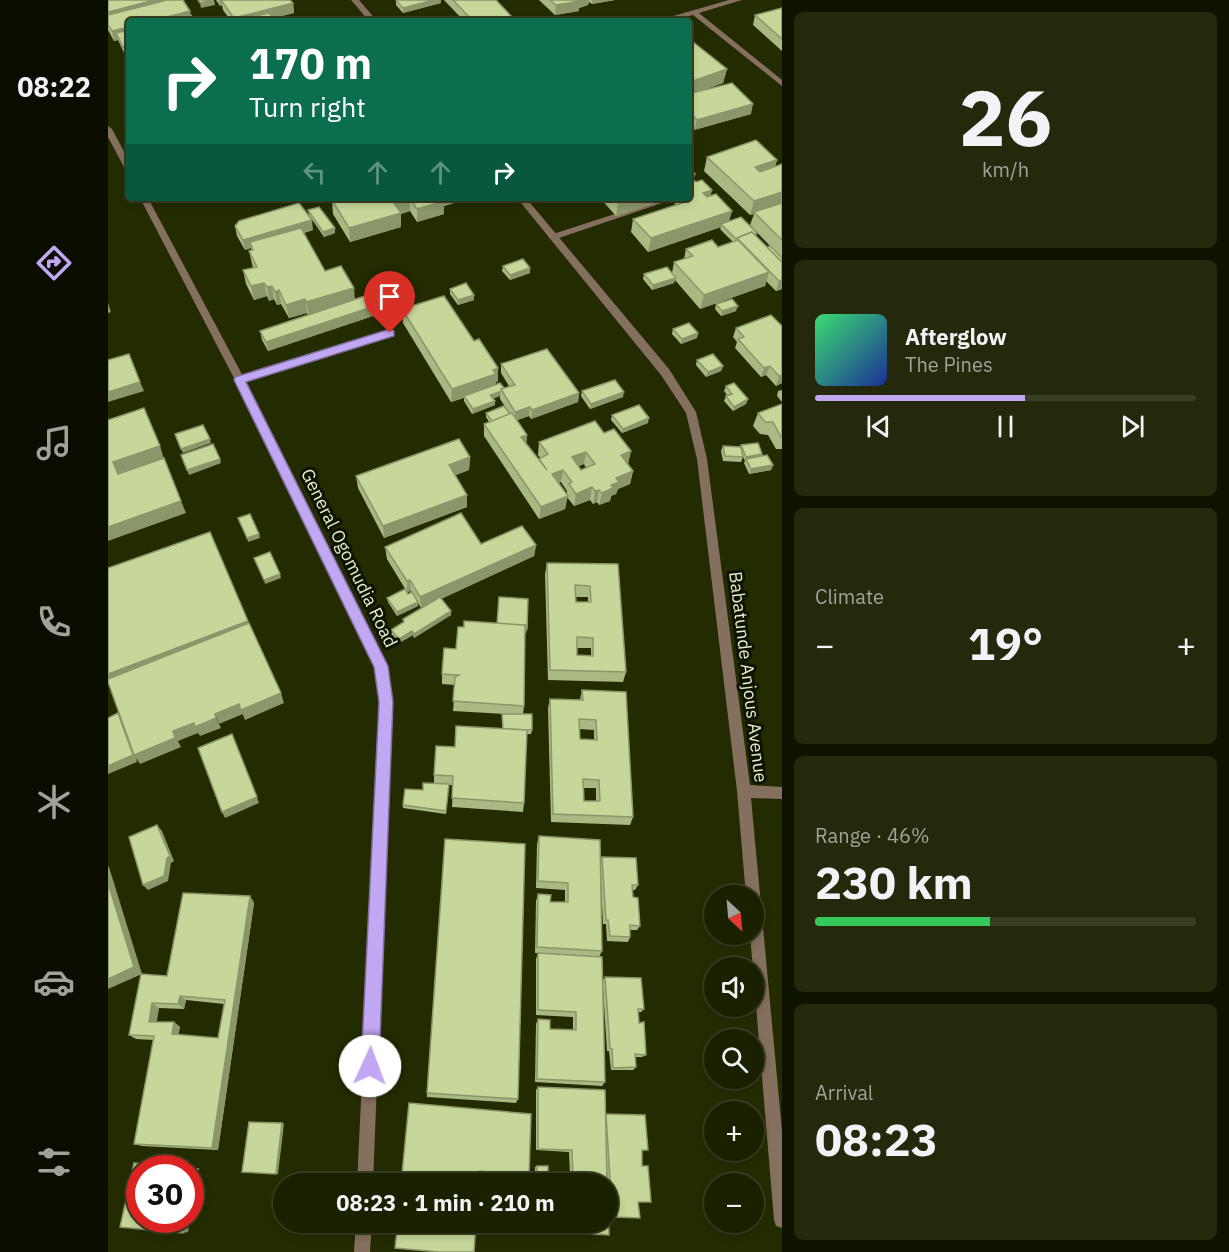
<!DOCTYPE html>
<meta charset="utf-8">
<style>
body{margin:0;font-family:"IBM Plex Sans",sans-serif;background:#23290a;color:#f1f3f6;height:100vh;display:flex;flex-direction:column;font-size:22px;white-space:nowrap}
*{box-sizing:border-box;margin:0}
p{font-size:20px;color:#9fa399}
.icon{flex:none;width:33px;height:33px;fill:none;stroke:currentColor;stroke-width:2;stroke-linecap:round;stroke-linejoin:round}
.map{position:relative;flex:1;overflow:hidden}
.sheet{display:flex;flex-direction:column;gap:12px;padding:12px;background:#0e1200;width:447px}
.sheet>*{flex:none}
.banner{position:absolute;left:18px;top:18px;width:566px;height:183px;border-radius:6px;box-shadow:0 3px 9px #0003,0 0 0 2px #383e22;background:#0b6e4f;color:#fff;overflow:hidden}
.needle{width:39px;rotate:154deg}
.fabs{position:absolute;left:596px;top:885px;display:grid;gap:12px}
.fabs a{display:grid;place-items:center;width:60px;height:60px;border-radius:50%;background:#1a2100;box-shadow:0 3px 9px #0003,0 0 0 2px #383e22;font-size:30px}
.speed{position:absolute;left:18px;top:1155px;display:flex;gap:12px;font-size:30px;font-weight:700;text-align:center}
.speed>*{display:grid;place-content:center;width:78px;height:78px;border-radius:50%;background:#1a2100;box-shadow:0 3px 9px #0003,0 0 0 2px #383e22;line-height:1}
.speed .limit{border:9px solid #d22;background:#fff;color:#111}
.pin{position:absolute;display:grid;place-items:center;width:51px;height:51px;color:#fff;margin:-62px -26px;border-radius:50% 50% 50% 0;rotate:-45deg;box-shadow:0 0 6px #0007}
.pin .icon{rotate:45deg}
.me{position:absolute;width:66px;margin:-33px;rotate:2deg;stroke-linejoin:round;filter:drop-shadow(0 0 4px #0008)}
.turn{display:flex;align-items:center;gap:21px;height:126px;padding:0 24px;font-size:27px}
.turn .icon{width:78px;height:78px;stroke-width:2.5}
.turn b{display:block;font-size:42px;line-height:51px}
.lanes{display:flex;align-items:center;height:57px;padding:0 24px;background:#0003;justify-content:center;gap:30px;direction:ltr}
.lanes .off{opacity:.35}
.big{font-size:45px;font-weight:700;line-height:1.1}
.sheet .card{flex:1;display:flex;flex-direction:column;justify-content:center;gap:9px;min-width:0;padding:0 21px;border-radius:9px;background:#23290a}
.sheet .dial{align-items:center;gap:0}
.dial b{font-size:78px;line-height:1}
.song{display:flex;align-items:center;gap:18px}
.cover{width:72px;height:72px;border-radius:9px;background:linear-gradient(135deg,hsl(140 70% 55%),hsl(230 70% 35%))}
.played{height:6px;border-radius:3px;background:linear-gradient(90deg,#c2a7f2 55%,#383e22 55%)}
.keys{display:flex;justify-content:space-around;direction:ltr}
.heat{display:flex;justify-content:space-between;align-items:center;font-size:33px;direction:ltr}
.charge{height:9px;border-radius:4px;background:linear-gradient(90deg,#34c759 46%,#383e22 0)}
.trip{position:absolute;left:165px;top:1173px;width:345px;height:60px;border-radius:30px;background:#1a2100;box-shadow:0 3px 9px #0003,0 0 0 2px #383e22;font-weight:700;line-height:60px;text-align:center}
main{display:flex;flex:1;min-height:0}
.menu{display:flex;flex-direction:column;width:108px;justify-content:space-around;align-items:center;background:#0a0d00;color:#9fa399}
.menu .icon{width:42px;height:42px}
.menu .selected{color:#c2a7f2}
.menu b{font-size:27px;color:#f1f3f6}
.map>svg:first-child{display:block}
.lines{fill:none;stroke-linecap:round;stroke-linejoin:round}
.lane{fill:#856f5e;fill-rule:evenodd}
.street{fill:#856f5e;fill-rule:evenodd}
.wall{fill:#aab984;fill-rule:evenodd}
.shaded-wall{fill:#8b966b}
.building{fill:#c6d799;stroke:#8b966b;stroke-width:1.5;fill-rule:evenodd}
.route{fill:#c2a7f2;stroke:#7e6d9d;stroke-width:1.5}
.labels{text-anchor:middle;stroke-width:6;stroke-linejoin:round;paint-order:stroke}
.street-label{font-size:18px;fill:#e4edce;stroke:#0e1300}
</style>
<main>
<nav class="menu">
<b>08:22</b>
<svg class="icon selected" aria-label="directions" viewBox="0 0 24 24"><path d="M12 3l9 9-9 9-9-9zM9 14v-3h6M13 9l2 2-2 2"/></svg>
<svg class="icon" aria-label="music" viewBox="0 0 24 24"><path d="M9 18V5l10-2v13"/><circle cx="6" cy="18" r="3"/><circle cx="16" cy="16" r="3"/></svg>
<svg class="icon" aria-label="phone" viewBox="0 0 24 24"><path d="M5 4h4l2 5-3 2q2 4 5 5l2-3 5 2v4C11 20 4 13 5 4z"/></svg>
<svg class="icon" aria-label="climate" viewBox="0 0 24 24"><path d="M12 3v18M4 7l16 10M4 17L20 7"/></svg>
<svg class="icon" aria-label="car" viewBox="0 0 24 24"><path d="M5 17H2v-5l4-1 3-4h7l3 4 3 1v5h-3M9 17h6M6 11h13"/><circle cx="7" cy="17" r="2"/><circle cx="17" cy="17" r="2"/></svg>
<svg class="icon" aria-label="filters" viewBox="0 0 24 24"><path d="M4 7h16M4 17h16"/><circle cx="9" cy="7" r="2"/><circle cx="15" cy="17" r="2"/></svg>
</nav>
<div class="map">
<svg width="674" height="1252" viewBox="0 0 674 1252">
<rect width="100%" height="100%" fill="#232c00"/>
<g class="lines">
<g class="lane">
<path d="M556 198 566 199 448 239 445 240 440 237 442 235Z"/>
<path d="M282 330 285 331V335L132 384 127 380 128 377Z"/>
</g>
<g class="street">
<path d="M243 0H251L269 21H261Z"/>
<path d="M621 0H634L591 13 674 80V86L585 15 561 21H548Z"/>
<path d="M0 126 4 129 21 161V172L17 169 0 137Z"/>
<path d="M32 198H40L137 380 279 666 284 702 265 1184H249L272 702 267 666 127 380Z"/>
<path d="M409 198H418L561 369 588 412 599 459 642 785 674 787V799L643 798 674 1131V1228L668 1226 666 1220 642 934H645V896H638L629 791 589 459 578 413 553 375Z"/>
<path d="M248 1222H264L262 1252H246Z"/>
</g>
</g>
<g class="wall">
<path d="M0 0 21 21V56L18 57 10 40 6 41 0 30Z"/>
<path d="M108 0H182L185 3 186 13 165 18 167 21H123L115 10 114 5 112 6Z"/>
<path d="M288 0 333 3 295 13 288 5Z"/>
<path d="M336 0H388L404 21H356Z"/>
<path d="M431 0H507L484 4 481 2 480 5 471 8V11L447 15Z"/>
<path d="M674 8V51L645 25 647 15Z"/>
<path d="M580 38 619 69 615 83 590 92 643 114 586 130 580 124Z"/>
<path d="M599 157 669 160 667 167 674 164V289L668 291 658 281 657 286 592 309 567 280 566 283 544 290 535 279 536 274 564 273 566 262 576 259 578 249 610 247 625 242 612 229 613 227 540 252 523 232 525 219 568 205 562 198 508 216 492 198H580L586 180 588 182 604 190 602 196 624 211 621 221 649 233 648 236 659 247 662 246 642 225 646 214 642 215 596 171Z"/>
<path d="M228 198H346V203L336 206V214L309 222 302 211 293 214V227L242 242 225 214 224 200Z"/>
<path d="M200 210 227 233 216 237 201 215Z"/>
<path d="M127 226 205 230 196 233 217 271 247 299 271 314 160 351 154 340 152 331 200 315 199 313 181 318 173 304 169 305 166 299 161 301 159 296 146 300 138 284 135 270 145 268 141 251H143V248L137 250 129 236Z"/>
<path d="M395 266 422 268V273L402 280 394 271Z"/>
<path d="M342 289 366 295V300L350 305 342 294Z"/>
<path d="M608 304 628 311 613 316 607 309Z"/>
<path d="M294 309 390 381 388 382 387 384 396 388 401 386 393 373V364L471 393 470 402 423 419 421 416 409 420 419 435 418 443 431 460 433 459 430 455 431 442 496 433 523 451 520 464 525 471 522 484 510 489 508 494 503 496 502 501 491 505 489 502 485 504 482 500 466 506 459 497 457 509 431 519 376 436V424L381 422 378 417V413L402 414 392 399V396L385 398 387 405 364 414 356 401V398L343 402 295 323ZM476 464 478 468 473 470 470 466ZM453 482 459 491V495L450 483Z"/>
<path d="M674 326V383L668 386 658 375 653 377 627 348 629 342 625 337 628 328Z"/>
<path d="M565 329 590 333 589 338 573 344 564 334Z"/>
<path d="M589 360 615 366 613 371 598 377 588 365Z"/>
<path d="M618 386 640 399 638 404 625 411 616 401 618 396 619 395 616 391Z"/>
<path d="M674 390V402L669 396 670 391Z"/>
<path d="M474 391 515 397 482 409 473 396Z"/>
<path d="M674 404V449H668L660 435 652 434 645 426 650 413Z"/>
<path d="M504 415 540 423 514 433 503 420Z"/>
<path d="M633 445 654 456 665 465 663 470 641 474 636 463 637 461 635 457 633 462 615 461 613 451 615 446 633 447Z"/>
<path d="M362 457 361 470 347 475 359 495V507L276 538 250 488 248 476Z"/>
<path d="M373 544 428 545 426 556 333 599 343 611V615L306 638 305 635 291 643 283 634V630L295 622V619L319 605 313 608 310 603V606L289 616 280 602 279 598 305 594 303 591 299 592 279 559 277 547Z"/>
<path d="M439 563 510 564 518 672 515 682 440 680 437 574ZM467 597H480V602H468ZM469 648H483V655H469Z"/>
<path d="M419 629 418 633H417L416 706 415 714 424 730 423 734H418L416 803 415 812 344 807 345 785H341L338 814 295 808V805L326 783V775L347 747 394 729V714H397L345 711 347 685 334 684V674L348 649Z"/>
<path d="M474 690 518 692 525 817 522 825 443 822 440 708 442 699 472 700ZM471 729 486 730V740L472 739ZM475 788H488V801H476Z"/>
<path d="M431 836 492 861 494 857 530 885 527 890H525V897L532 926 529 930H522V937L520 942 499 941 498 924H495L493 884 494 951 491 957 495 980 497 977 536 1009 533 1012H530L531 1023 538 1055 534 1057H527L528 1067 525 1070H503L501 1051H499L495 988 497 1082 494 1086 427 1082 428 1024 430 1019 442 1029 465 1030V1017L428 1015V959L430 953H427L428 901 430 894 442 902H457V890L428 888 429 844Z"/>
<path d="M142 896 146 903 110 1150 34 1146 26 1144 46 1040 28 1039 21 1035 59 976ZM78 1000 116 1004 110 1038 70 1035 72 1027 66 1022H48L51 1008 76 1009Z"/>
<path d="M430 1087 498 1114 540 1150 534 1151 530 1203 532 1218 505 1217 503 1195H500L499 1173V1184H427V1167L429 1166 440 1174 462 1175 461 1152 428 1150V1090Z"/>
<path d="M319 1093 410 1099 408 1103 319 1097Z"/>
<path d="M301 1103 421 1176 419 1177 371 1172Z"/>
<path d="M427 1222H500L501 1235 427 1231Z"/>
</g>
<g class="shaded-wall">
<path d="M47 0H71L0 23V12Z"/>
<path d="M104 0H106L107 5 93 8 92 3Z"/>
<path d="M111 0H131H113L114 5 112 6Z"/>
<path d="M326 0H333V3L295 13V8Z"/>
<path d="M470 0H481L480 5 471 8V11L447 15 448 5Z"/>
<path d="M484 0H507L484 4Z"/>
<path d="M185 3 186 13 154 21H127L126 18Z"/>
<path d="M82 11 84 21H44Z"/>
<path d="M404 17V21H388Z"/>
<path d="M21 27V37L8 33 10 40 6 41 4 31Z"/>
<path d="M21 45V56L18 57 15 47Z"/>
<path d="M619 69 615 83 580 95 582 82Z"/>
<path d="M645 104 643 114 586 130 589 120Z"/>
<path d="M669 160 665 173 643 181 647 167Z"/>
<path d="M587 174 584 188 581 176Z"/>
<path d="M604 190 600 204 595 193Z"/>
<path d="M674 192V204L646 212V214L642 215 646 201Z"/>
<path d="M213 198H222L214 201Z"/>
<path d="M301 198 302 211 293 214V227L242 242 241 228 285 202Z"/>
<path d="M331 198H346V203L336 206V214L309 222V209Z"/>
<path d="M524 198H562L508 216 510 202Z"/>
<path d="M624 211 620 224H613V227L540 252 543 238Z"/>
<path d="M204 220 205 230 144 248 142 242 143 248 137 250 135 240Z"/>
<path d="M227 228V233L216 237 215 232Z"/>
<path d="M422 268V273L402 280V275Z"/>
<path d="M661 272 657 286 592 309 596 295Z"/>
<path d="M568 278 566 283 544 290 545 285Z"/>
<path d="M674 280V289L668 291 671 281Z"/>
<path d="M156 283 159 296 146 300 143 286Z"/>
<path d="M164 286 166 299 161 301 159 287Z"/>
<path d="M246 288 247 301 201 315 198 302Z"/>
<path d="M171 290 173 304 169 305 167 292Z"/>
<path d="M366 295V300L350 305V300Z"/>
<path d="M197 299 199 313 181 318 178 305Z"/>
<path d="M0 303 3 312 0 313Z"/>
<path d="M270 305 271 314 160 351 158 342Z"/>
<path d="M630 306 628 311 613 316 614 311Z"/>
<path d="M590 333 589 338 573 344 574 339Z"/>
<path d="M615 366 613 371 598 377 600 372Z"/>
<path d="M662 366 658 375 653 377 656 368Z"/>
<path d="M390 368V381L388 382 387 387 343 402 344 389Z"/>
<path d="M674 375V383L668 386 671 376Z"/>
<path d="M32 382 36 391 0 402V392Z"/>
<path d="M393 391 392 396 382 400V395Z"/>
<path d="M516 392 515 397 482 409 483 404Z"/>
<path d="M471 393 470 402 423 419 424 410Z"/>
<path d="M640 399 638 404 625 411 626 407Z"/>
<path d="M387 401V405L364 414 365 409Z"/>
<path d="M422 407 421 416 407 421V412Z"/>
<path d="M541 418 540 423 514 433 515 429Z"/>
<path d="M419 435 418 448 413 437Z"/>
<path d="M102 439 103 443 75 453 73 449Z"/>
<path d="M52 446 56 459 10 474 5 462Z"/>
<path d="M523 451 520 464 513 455Z"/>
<path d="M478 452 476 464 462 470 464 457Z"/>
<path d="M654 454 653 459H638L637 461 638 457Z"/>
<path d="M362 457 361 470 341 478V465Z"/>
<path d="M112 459 113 463 81 475 79 470Z"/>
<path d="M665 465 663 470 641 474 643 469Z"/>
<path d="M455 470 453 482 442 487 444 474Z"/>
<path d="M525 471 522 484 510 489 508 494 503 496 502 501 491 505 494 493 503 485 508 478Z"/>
<path d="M484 487 482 500 466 506 468 494Z"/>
<path d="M491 490 489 502 485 504 487 491Z"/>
<path d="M359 495V507L276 538 275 526Z"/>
<path d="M460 496 457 509 431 519 433 507Z"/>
<path d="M73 501 78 513 0 541V527Z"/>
<path d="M151 534 152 538 140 542 139 538Z"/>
<path d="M428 545 426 556 313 608 312 597Z"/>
<path d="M172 574 173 578 157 584 156 580Z"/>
<path d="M302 580 303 591 299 592V581Z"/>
<path d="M310 602V606L289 616V612Z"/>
<path d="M343 611V615L306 638V634Z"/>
<path d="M140 621 142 629 0 683V674Z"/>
<path d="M304 631 305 635 291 643V639Z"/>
<path d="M173 693 176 703 137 720 133 710Z"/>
<path d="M131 704 135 714 111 724 107 714Z"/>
<path d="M10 713 14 720 65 731 86 723 108 718 113 728 92 736 90 733 70 741 73 747 32 764 28 758 29 762 0 774V766Z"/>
<path d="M124 734 151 803 117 818 114 812Z"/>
<path d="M49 825 54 831 66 861 63 863 60 881 40 890 35 885Z"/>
<path d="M0 866 1 867 34 974 0 989Z"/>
<path d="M142 896 146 903 110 1150 104 1148Z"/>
<path d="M72 996 78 1000 76 1009 70 1004Z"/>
<path d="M44 1003 51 1008 48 1026 41 1022Z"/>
<path d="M66 1022 72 1027 70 1038 64 1034Z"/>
<path d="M174 1123 176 1124 170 1174H168Z"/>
<path d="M87 1168H91L82 1217V1192Z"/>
<path d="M78 1220H82L80 1232 75 1233Z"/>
</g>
<g class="building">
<path d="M0 0H47L0 12Z"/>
<path d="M59 0H75L82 11 44 21H21V27L4 31 0 25V15Z"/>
<path d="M90 0H104L92 3Z"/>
<path d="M113 0H182L185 3 126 18Z"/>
<path d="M288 0H326L295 8Z"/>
<path d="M345 0H388L404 17 388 21H365Z"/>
<path d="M442 0H471L472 1 448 5Z"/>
<path d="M674 8V39L647 15Z"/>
<path d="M161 13 167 21H127Z"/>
<path d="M83 15 87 21H59Z"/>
<path d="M21 30V45L15 47 8 33Z"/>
<path d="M580 38 619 69 582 82 580 81Z"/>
<path d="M624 83 645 104 589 120 580 111V94Z"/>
<path d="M648 140 669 160 647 167 652 172 674 164V192L646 201 599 157Z"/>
<path d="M580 167 587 174 581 176 588 182 594 180 604 190 595 193 599 197 608 194 624 211 543 238 525 219 580 201 578 198H580Z"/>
<path d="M230 198H300L285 202 293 213 241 228 224 200Z"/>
<path d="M302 198H334L336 201 309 209Z"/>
<path d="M506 198H524L510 202Z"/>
<path d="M191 203 204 220 135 240 127 226 131 221Z"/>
<path d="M674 203V240L646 212Z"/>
<path d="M211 207 227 228 215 232 200 210Z"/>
<path d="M633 217 649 233 646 234 644 232 629 238 628 239 613 224Z"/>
<path d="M193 228 217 271 233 266 246 288 198 302 197 299 178 305 171 290 167 292 164 286 159 287 156 283 143 286 135 270 149 267 141 251 145 250 142 242Z"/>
<path d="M644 232 674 262V280L671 281 629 238Z"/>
<path d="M604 240 610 247 630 240 661 272 596 295 566 262 585 256 578 249Z"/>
<path d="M662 246 674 258V262L659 247Z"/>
<path d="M415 259 422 268 402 275 395 266Z"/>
<path d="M559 267 568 278 545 285 536 274Z"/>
<path d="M358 283 366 295 350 300 342 289Z"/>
<path d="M263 294 270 305 158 342 152 331Z"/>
<path d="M336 296 366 341 371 339 390 368 385 370 388 374 344 389 294 309Z"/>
<path d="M624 299 630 306 614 311 608 304Z"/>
<path d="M663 315 674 326V375L671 376 662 366 656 368 630 339 636 337 628 328Z"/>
<path d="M581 323 590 333 574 339 565 329Z"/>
<path d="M439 349 471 393 424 410 422 407 407 412 393 389 407 385 393 364Z"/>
<path d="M21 354 32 382 0 392V360Z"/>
<path d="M605 354 615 366 600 372 589 360Z"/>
<path d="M507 380 516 392 483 404 474 391Z"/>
<path d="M392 383 396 388 393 389 394 391 382 395 387 401 365 409 356 396Z"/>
<path d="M626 383 640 399 626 407 618 396 624 394 618 386Z"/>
<path d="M674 404V437H673L665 422H657L650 413Z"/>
<path d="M531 405 541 418 515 429 504 415Z"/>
<path d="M396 406 402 414 384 421 378 413Z"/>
<path d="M36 408 52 446 5 462 10 474 56 458 73 501 0 527V420Z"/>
<path d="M404 413 419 435 413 437 439 470 431 459 440 454 431 442 487 421 496 433 506 429 523 451 513 455 525 471 508 478 511 482 503 485 505 488 494 493 491 490 487 491 484 487 468 494 461 484 464 482 455 470 444 474 460 496 433 507 376 424ZM478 452 487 464 473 470 464 457Z"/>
<path d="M95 425 102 439 73 449 67 434Z"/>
<path d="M351 439 362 457 341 465 359 495 275 526 248 476Z"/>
<path d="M650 443 654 454 638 457 633 445Z"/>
<path d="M105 444 112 459 79 470 73 455Z"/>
<path d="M615 446 633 447 635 457 617 456Z"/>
<path d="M659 455 665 465 643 469 638 459Z"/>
<path d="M353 513 373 544 414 526 428 545 312 597 302 580 299 581 277 547Z"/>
<path d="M142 514 151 534 139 538 130 518Z"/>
<path d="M102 532 140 621 0 674V568Z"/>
<path d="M162 552 172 574 156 580 146 558Z"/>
<path d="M439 563 510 564 518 672 442 670ZM467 585 482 586 483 602H468ZM469 637 485 638V656L469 655Z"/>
<path d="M297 589 300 594 304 592 310 602 289 612 279 598Z"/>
<path d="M332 597 343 611 306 634 304 631 291 639 283 630 296 622 295 619Z"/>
<path d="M391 597 420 599 419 629H417V625L389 624Z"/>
<path d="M356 621 417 625 416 706 345 701 347 677 351 675 334 674 336 648 348 649 350 627H356Z"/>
<path d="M141 623 173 693 133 710 131 704 107 714 108 718 87 727 86 723 65 731 67 738 26 755 0 682V679Z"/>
<path d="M474 690 518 692 525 817 445 814 442 699 475 700ZM471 719 488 720 489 740 472 739ZM475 779 491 780 492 801H476Z"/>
<path d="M10 713 25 755 0 766V718Z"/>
<path d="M394 714H424V730L395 729Z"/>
<path d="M348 726 419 730 416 803 344 798 345 776 326 775 328 746 347 747Z"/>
<path d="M124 734 149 797 114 812 90 748Z"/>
<path d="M315 783 341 784 338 811 295 805 297 789 315 790Z"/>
<path d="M49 825 62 856 59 858 56 876 35 885 21 837Z"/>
<path d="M431 836 492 840 494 951 429 947 430 894 443 895 442 902H460V883L430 881Z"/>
<path d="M337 839 417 844 410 1099 319 1093Z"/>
<path d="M494 857 528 858 530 885H524L525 897 530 898 532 926 522 925V937L502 936 500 920H498Z"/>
<path d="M0 883 26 967 0 979Z"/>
<path d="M75 893 142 896 104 1148 26 1144 46 1036 21 1035 33 974 59 976ZM72 996 117 1000 110 1038 64 1034 66 1022H41L44 1003 70 1004Z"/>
<path d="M430 953 494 957 497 1082 429 1079 430 1019 442 1020V1029L468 1030V1012L430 1010Z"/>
<path d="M497 977 533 978 536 1009H530L531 1023 536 1022 538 1055 527 1054 528 1067 505 1068 504 1049 502 1048Z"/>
<path d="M430 1087 497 1090 499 1184H429V1166H440V1174L465 1175 464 1150 430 1149Z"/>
<path d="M301 1103 423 1114 421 1176 371 1171 370 1184H293Z"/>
<path d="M498 1114 537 1115 540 1150H534V1166H540L543 1202H530L532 1218 508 1217 506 1195H503Z"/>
<path d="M141 1122 174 1123 168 1174 134 1172Z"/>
<path d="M26 1163 87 1168 82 1192V1168H32V1220H78L75 1233 12 1227Z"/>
<path d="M500 1187 501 1235 429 1231V1222H500Z"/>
<path d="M290 1222H368L366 1252H332L287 1248Z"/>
</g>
<path class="route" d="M282 329 286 331V336L138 382 280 666 285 702 271 1066 268 1072 262 1074 256 1072 253 1066 271 702 266 667 126 380 127 377Z"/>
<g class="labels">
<g class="street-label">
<text transform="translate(241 558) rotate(64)" y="6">General Ogomudia Road</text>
<text transform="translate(640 677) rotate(83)" y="6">Babatunde Anjous Avenue</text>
</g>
</g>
</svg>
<div class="fabs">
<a><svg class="needle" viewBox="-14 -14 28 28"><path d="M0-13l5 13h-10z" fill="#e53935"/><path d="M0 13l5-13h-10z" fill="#9fa399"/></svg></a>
<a><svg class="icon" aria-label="sound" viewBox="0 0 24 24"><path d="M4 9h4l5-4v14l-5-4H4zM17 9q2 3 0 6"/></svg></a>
<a><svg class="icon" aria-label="search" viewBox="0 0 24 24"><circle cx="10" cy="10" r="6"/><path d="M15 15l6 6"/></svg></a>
<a>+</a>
<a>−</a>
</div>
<div class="speed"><div class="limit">30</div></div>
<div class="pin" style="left:282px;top:333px;background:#d93025"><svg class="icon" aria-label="arrive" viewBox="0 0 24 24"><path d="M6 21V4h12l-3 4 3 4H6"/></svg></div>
<svg class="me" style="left:262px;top:1066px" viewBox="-20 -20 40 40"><circle r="19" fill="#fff"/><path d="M0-13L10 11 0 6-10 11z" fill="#c2a7f2"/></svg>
<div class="trip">08:23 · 1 min · 210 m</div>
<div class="banner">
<div class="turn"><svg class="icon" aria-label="right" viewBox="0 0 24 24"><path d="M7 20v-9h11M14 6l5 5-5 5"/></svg><div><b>170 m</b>Turn right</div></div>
<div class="lanes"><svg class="icon off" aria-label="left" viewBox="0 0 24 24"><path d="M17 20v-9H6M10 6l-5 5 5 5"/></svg><svg class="icon off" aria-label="ahead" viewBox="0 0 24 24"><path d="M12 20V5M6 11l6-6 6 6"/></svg><svg class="icon off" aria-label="ahead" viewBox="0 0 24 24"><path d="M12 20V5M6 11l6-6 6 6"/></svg><svg class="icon" aria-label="right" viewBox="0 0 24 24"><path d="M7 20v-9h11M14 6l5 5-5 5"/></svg></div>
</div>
</div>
<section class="sheet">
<div class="card dial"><b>26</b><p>km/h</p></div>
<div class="card">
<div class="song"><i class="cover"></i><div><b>Afterglow</b><p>The Pines</p></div></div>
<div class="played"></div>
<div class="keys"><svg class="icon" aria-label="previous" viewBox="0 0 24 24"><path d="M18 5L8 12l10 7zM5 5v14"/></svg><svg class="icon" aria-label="pause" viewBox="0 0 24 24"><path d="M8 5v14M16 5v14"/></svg><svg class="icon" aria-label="next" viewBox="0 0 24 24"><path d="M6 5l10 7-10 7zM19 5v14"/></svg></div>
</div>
<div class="card"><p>Climate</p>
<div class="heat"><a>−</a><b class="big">19°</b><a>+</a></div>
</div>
<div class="card"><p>Range · 46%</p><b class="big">230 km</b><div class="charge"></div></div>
<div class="card"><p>Arrival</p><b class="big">08:23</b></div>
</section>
</main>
